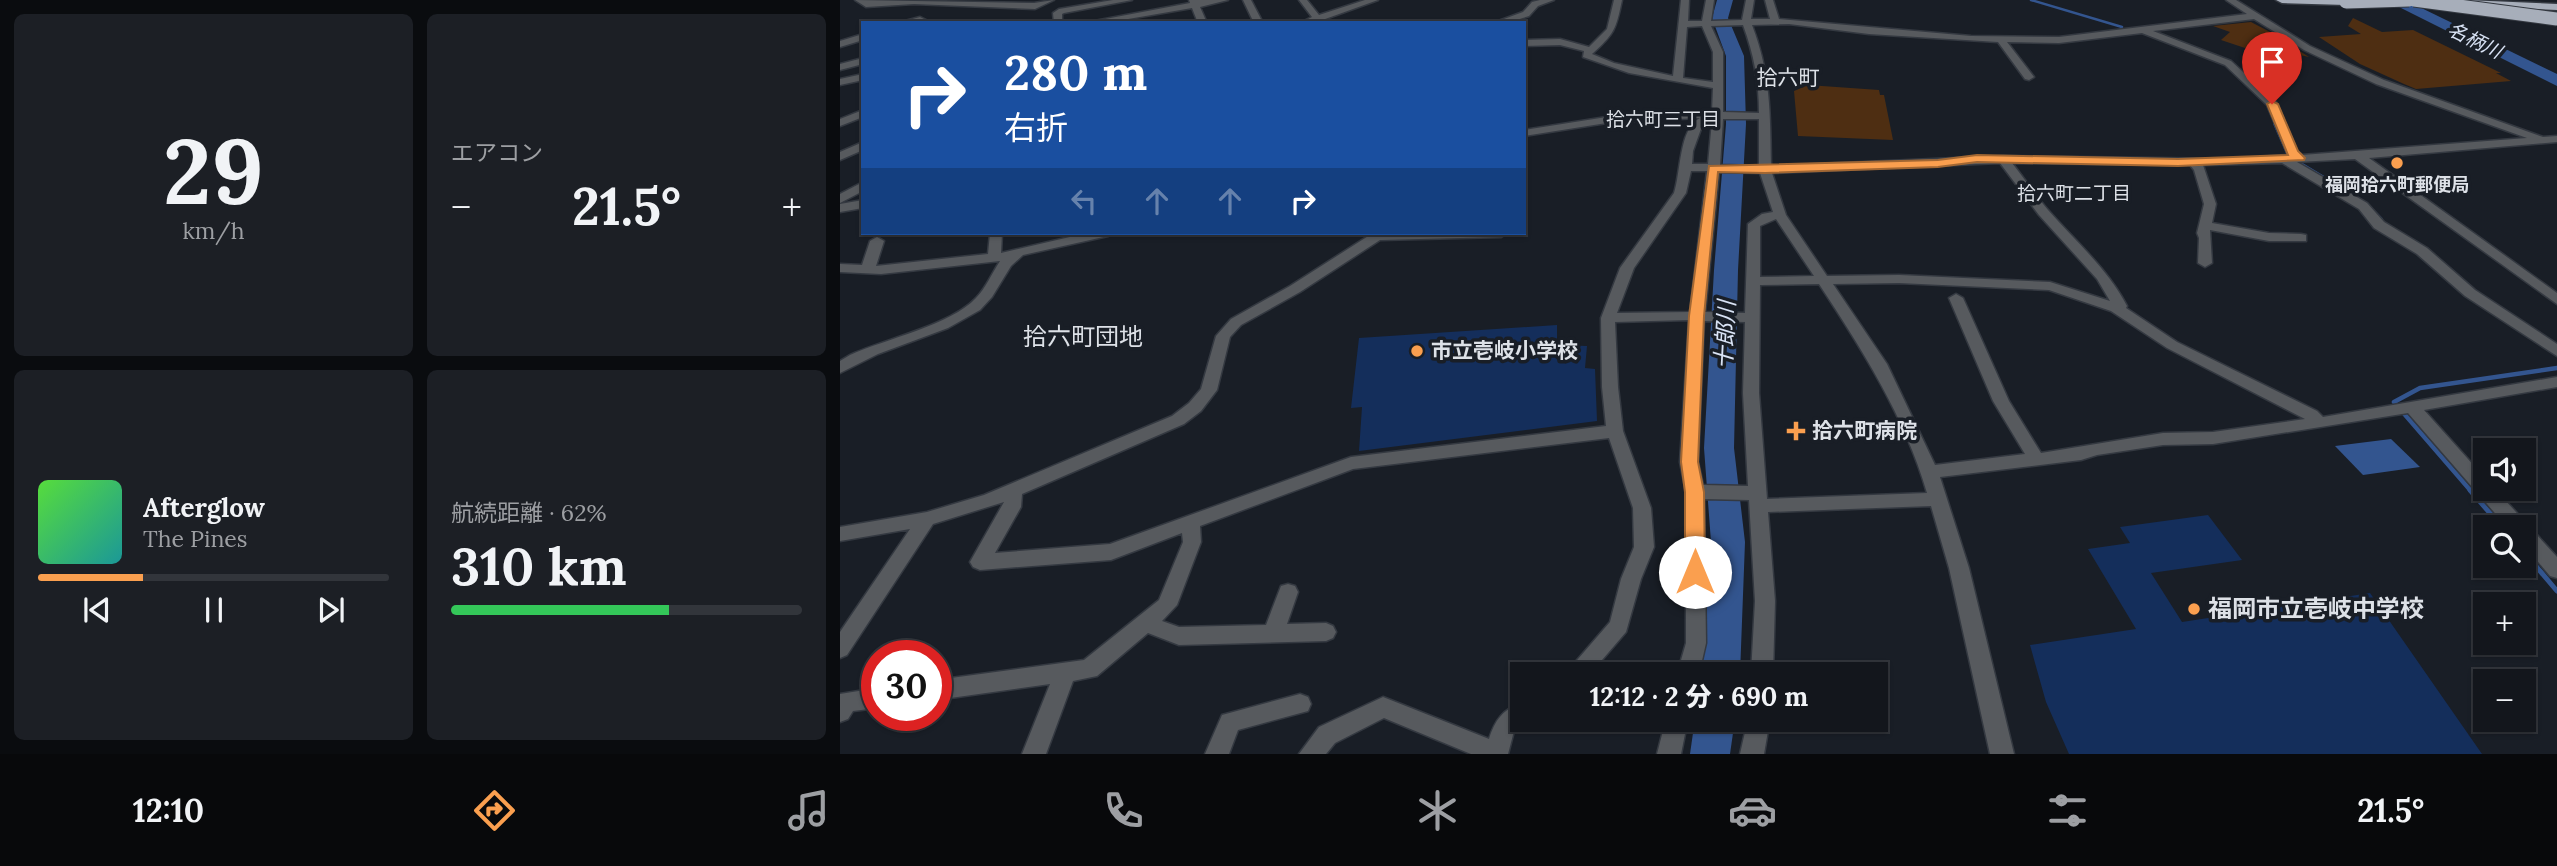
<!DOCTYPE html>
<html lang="ja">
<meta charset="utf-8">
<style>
body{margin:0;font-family:Lora,"Noto Sans JP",serif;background:#1c1f25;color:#f1f3f6;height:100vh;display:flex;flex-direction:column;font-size:26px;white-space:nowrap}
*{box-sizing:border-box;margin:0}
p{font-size:23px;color:#9d9fa3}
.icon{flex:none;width:38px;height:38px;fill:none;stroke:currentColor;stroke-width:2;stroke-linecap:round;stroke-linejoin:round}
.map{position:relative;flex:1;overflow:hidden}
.drawer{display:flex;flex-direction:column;gap:14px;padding:14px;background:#0a0c0f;width:840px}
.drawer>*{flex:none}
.guide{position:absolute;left:21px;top:21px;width:665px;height:214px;border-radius:0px;box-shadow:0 2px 5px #0004,0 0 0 2px #32353b;background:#1a4fa0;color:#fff;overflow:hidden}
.buttons{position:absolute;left:1633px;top:438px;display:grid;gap:14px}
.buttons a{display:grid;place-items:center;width:63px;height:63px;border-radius:0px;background:#13161c;box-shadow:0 2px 5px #0004,0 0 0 2px #32353b;font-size:35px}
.speed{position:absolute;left:21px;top:640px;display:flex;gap:14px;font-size:35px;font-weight:700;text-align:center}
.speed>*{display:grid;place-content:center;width:91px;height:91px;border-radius:50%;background:#13161c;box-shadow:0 2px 5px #0004,0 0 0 2px #32353b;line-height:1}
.speed .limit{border:10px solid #d22;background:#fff;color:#111}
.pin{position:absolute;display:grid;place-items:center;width:60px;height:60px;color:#fff;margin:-72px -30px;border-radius:50% 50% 50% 0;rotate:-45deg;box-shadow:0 0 7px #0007}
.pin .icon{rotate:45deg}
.me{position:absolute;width:77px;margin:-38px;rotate:0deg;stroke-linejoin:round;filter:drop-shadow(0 0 5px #0008)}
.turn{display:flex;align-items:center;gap:24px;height:147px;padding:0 28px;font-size:32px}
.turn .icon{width:91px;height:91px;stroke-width:2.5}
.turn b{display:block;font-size:49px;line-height:60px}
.lanes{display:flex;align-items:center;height:66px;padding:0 28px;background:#0003;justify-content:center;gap:35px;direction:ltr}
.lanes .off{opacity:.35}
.big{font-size:52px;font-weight:800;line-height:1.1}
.drawer .tile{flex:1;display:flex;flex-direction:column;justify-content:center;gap:10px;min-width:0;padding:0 24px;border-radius:10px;background:#1c1f25}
.drawer .dial{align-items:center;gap:0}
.dial b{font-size:91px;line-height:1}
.song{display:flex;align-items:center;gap:21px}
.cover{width:84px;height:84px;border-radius:10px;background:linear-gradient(135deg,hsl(110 70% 55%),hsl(180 70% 35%))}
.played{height:7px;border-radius:4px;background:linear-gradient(90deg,#fa9f4f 30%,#32353b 30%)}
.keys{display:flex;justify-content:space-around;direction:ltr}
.heat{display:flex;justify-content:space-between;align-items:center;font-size:38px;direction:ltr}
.charge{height:10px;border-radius:5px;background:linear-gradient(90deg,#34c759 62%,#32353b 0)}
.drawer .tiles{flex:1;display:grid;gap:14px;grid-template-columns:repeat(2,1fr)}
.trip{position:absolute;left:670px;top:662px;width:378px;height:70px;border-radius:0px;background:#13161c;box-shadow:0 2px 5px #0004,0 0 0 2px #32353b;font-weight:800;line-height:70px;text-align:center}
.tab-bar{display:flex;height:112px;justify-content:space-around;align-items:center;background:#08090b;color:#9d9fa3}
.tab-bar .icon{width:49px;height:49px}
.tab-bar .current{color:#fa9f4f}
.tab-bar b{font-size:32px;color:#f1f3f6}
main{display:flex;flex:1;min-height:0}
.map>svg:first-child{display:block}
.green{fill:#142e5b}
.water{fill:#33558f}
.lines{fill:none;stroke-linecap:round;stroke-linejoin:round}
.stream-far3{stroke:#33558f;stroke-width:2.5}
.stream-far2{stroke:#33558f;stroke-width:3.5}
.stream-far1{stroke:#33558f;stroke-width:4.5}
.stream{stroke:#33558f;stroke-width:5}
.river{fill:#33558f;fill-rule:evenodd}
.building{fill:#4e2e12}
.minor-casing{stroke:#343941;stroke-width:3}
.highway-casing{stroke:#343941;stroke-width:3}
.minor{fill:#575a5e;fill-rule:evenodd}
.highway{fill:#a7aeba;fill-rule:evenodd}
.highway-bridge-casing{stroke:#343941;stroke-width:15;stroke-linecap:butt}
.highway-bridge{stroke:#a7aeba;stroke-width:13}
.route{fill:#fa9f4f;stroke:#a26733;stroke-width:2}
.poi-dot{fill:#fa9f4f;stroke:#191e26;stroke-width:2.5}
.labels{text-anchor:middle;stroke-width:7;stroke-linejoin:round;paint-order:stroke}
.far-poi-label{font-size:18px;font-weight:bold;fill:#dde1e7;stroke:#191e26}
.far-water-label{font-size:19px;font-style:italic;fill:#d9e3f5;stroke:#191e26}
.far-neighbourhood-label{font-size:19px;fill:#dde1e7;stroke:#191e26}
.far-quarter-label{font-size:21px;fill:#dde1e7;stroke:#191e26}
.poi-label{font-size:21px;font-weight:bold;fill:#dde1e7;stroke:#191e26;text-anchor:start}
.water-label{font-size:23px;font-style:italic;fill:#d9e3f5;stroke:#191e26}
.quarter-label{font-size:24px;fill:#dde1e7;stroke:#191e26}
.near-poi-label{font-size:24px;font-weight:bold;fill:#dde1e7;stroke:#191e26;text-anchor:start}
</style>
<main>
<section class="drawer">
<div class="tiles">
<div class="tile dial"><b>29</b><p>km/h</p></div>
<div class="tile"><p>エアコン</p>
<div class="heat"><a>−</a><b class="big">21.5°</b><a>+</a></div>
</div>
<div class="tile">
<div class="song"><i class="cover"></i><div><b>Afterglow</b><p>The Pines</p></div></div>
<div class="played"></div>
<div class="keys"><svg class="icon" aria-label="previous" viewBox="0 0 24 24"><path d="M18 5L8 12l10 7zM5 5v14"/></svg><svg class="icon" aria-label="pause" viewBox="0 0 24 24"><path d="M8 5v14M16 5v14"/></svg><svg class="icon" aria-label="next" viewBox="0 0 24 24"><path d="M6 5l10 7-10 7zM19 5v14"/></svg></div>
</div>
<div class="tile"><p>航続距離 · 62%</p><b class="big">310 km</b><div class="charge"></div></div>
</div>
</section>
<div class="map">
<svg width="1717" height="754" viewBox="0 0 1717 754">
<rect width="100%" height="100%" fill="#191e26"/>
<g class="green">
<path d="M717 325V345L747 346 745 368 755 369 757 421 519 451 522 407 511 408 519 338Z"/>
<path d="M1368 515 1402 560 1311 573 1342 622 1530 593 1642 754H1229L1206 702 1190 645 1296 629 1248 549 1290 543 1280 527Z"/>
</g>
<path class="water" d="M1551 439 1580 467 1523 475 1495 446Z"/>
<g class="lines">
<g class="stream-far3">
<path d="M1191 0 1282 27"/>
<path d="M1427 104 1436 126"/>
</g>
<g class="stream-far2">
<path d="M1435 124 1448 154"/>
<path d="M1461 164 1506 191"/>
<path d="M1525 203 1541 219"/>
</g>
<path class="stream-far1" d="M1631 491 1554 402 1580 388 1717 368"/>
<g class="stream">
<path d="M1630 490 1662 527"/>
<path d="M1684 552 1717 591"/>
</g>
<g class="river">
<path d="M877 0H893L888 18 904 56 906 124 898 270 894 448 905 542 900 674H862L871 542 864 448 874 270 886 124V56L872 18Z"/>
<path d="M1545 0H1565L1717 74V86Z"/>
<path d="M855 719H895L890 754H850Z"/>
</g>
</g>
<g class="building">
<path d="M1513 18 1542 32 1573 30 1661 73H1656L1671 81 1576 89 1564 84 1520 64 1479 37 1521 34 1508 26Z"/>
<path d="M1411 22 1430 32 1469 57 1415 45 1405 48 1381 40 1390 32 1373 26Z"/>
<path d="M968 85 1039 90 1040 95H1044L1053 140 958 136 954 91Z"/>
</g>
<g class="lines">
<defs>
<g id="minor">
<path d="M15 0 194 3 214 0 195 9 74 4 26 7Z"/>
<path d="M273 0H292L224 13 222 14V23H214L213 13 219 9Z"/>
<path d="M349 0H388L360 7 367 23H358L352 8 265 23H244L350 3Z"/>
<path d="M403 0H411L423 23H414Z"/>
<path d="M459 0H467L479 15 525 0H538L474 23H460L472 17Z"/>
<path d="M700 0H714L698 6 689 16 667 23H653L683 12 692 2Z"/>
<path d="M774 0H782C776 30 774 34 752 54L774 63 833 76 841 0H849L848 21H862L866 0H874L871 21 902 20 906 0H914L911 19H930L925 0H933L939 19 1131 36 1219 37 1407 14 1386 0H1396L1470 46 1544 80 1703 137 1717 136V142L1529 158 1717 293V304L1515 159 1457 162 1527 203 1544 222 1587 248 1635 290 1717 344V356L1625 296 1577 254 1534 228 1519 209 1442 163 1363 165 1376 204 1372 223 1429 233 1461 234 1466 235V241H1429L1370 230 1372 263 1365 267 1358 263 1359 238 1357 233 1364 204 1354 170 1350 165 1172 163C1184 178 1195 195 1208 210 1236 242 1267 268 1287 306L1286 308 1337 342 1477 411 1483 417 1717 377V387L1584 410 1645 478V488H1654L1717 557V578L1710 576 1684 545V527H1667L1568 413 1373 444 1323 445 1257 455 1241 460 1100 477 1129 568 1174 754H1150L1109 568 1091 506 928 512 935 601 933 674H911L915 601 909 500 864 499 866 643 859 674H837L846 643V492L840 462 849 320 775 322 778 387 783 431 811 508 814 547 801 579 786 632 750 674H725L770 622 781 579 794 547 793 508 769 438 513 469 360 526 361 542 337 605 322 621 339 627 426 625 441 586 448 584 455 586 458 592 447 624 486 623 493 626 496 632 493 638 486 641 339 645 308 633 257 676 233 681 206 754H182L210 684 96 700V680L244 660 319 600 343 542 342 533 271 560 140 570 133 567 130 562 164 502 93 524 7 655 0 658V632L70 529 0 541V527L87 512 144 495 332 416 349 403 361 389 376 336 391 319 450 286 533 233H667L661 237 540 240 460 292 401 325 390 337 377 390 361 411 344 424 182 494 181 507 155 553 270 544 511 457 766 426 762 387 761 318 780 268 834 193C841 172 839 128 860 118L773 122 684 136V130L773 116 872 112 873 88 789 73 743 57 744 51 720 45 684 46V40L720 39 749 47 767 29ZM1414 19 1464 50 1536 84 1687 138 1462 155 1457 151 1436 102 1391 61 1313 31ZM949 24 1029 34 1158 42 1185 79 1189 80 1194 77 1167 42 1219 43 1302 33 1385 65 1427 105 1448 155 1389 159 1163 156 931 166C930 113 931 75 912 25ZM903 25C914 55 919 81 919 113L883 112V52L871 26ZM862 26 873 52V82L843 78 847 27ZM883 119H919V166L880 165ZM872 121 868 164H852L853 151 862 126ZM1160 163 1199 215 1257 279 1270 301 1210 282 1059 275 987 276 946 215 932 173ZM851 171H867L850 312 777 313 794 268 846 193ZM879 172 920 173 933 212 922 214 908 224 905 313 865 312ZM936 219 974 276 920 277V226ZM1059 283 1209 290 1271 311 1327 348 1465 419 1373 432 1323 433 1201 453 1169 401 1123 298 1116 294 1109 298 1153 401 1185 454 1095 465 1047 364 993 284ZM979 284C1022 349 1065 417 1087 493L927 499 919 393 920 285ZM864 321 905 322 903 393 908 486 863 485 858 462Z"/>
<path d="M80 17 92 23H64L65 21Z"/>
<path d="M23 34V40L0 47V41Z"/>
<path d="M23 58V64L0 70V64Z"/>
<path d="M23 74V80L0 85V79Z"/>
<path d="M23 110V117L0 126V119Z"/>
<path d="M23 142V150L0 160V152Z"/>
<path d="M23 182V191L0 203V194Z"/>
<path d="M23 200V208L0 212V204Z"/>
<path d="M150 233H162L161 253 247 233H269L268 236 183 255 171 266 152 297 140 310 108 328 38 354 0 373V361L10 355C45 339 111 325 136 298 146 288 152 273 160 261L41 274 0 272V264L22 265 30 241 37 237 44 241 36 266 148 254Z"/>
<path d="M37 688V708L13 711 8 719 0 722V694Z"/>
<path d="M460 694 468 697 471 704 468 711 398 730 389 754H365L382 715Z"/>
<path d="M543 697 649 739C655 720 663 709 682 703V719H690L674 731 668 754H631L544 718 495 743 486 754H459L479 727Z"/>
<path d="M826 719H848L841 754H817Z"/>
<path d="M908 719H930L924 754H900Z"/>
</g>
<g id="highway">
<path d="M1436 0H1510L1512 2 1506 5 1442 3Z"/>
<path d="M1626 0 1717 4V10L1628 6 1622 3Z"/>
</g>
</defs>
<use href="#minor" class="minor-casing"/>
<use href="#highway" class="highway-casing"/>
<use href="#minor" class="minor"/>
<use href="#highway" class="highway"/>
<defs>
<g id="highway-bridge">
<path d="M1574 0 1717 19"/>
<path d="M1506 2 1569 0"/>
</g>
</defs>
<use href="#highway-bridge" class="highway-bridge-casing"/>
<use href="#highway-bridge" class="highway-bridge"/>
</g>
<path class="route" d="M1432 101 1438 104 1458 151 1465 158 1464 160 1338 166 1137 162 1098 167 925 173 878 172 864 316 858 462 864 492 865 572 862 578 855 580 848 578 845 572V492L841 462 849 316 869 166 1098 160 1137 155 1338 159 1448 155 1427 104Z"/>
<g class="poi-dot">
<circle cx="1557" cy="163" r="7"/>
<circle cx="577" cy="351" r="7"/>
<path d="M952.5 420.5h7v7h7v7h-7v7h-7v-7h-7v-7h7z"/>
<circle cx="1354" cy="609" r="7"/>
</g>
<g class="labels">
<g class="far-poi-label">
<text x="1557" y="191">福岡拾六町郵便局</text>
</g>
<g class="far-water-label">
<text transform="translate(1635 40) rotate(26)" y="7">名柄川</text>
</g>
<g class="far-neighbourhood-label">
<text x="823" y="126">拾六町三丁目</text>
<text x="1234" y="200">拾六町二丁目</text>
</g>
<g class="far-quarter-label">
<text x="948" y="85">拾六町</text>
</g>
<g class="poi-label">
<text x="591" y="358">市立壱岐小学校</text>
<text x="972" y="438">拾六町病院</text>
</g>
<g class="water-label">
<text transform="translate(885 335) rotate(-87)" y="8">十郎川</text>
</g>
<g class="quarter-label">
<text x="243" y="345">拾六町団地</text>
</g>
<g class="near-poi-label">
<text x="1368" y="617">福岡市立壱岐中学校</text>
</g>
</g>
</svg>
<div class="buttons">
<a><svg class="icon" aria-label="sound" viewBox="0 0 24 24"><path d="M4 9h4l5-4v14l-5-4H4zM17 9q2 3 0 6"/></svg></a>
<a><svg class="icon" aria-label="search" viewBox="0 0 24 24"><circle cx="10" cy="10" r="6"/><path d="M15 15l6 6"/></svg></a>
<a>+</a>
<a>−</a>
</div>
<div class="speed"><div class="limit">30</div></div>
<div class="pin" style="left:1432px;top:104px;background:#d93025"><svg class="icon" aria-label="arrive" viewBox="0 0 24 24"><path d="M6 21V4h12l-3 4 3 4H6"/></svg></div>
<svg class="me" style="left:855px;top:572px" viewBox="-20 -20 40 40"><circle r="19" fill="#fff"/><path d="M0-13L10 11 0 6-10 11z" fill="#fa9f4f"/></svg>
<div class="trip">12:12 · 2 分 · 690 m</div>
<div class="guide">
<div class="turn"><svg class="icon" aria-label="right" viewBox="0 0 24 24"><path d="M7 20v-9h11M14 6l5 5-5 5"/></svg><div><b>280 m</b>右折</div></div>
<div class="lanes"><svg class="icon off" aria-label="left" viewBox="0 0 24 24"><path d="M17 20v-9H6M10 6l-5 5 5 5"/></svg><svg class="icon off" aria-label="ahead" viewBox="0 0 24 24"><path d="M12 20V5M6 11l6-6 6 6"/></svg><svg class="icon off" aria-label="ahead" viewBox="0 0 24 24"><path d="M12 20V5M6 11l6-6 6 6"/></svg><svg class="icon" aria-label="right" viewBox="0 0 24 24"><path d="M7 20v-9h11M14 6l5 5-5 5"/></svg></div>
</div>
</div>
</main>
<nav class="tab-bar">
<b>12:10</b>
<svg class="icon current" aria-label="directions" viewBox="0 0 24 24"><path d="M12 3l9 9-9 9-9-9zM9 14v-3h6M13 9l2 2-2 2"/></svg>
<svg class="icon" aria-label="music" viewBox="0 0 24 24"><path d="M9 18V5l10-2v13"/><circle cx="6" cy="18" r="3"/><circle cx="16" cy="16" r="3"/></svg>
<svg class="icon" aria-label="phone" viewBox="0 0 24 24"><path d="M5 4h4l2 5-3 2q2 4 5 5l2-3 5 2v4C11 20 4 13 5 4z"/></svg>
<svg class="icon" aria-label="climate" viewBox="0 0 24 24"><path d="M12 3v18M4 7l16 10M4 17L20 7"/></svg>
<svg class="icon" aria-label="car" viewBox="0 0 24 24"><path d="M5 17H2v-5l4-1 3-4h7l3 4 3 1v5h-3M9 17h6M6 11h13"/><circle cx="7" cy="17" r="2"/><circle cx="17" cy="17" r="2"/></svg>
<svg class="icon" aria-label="filters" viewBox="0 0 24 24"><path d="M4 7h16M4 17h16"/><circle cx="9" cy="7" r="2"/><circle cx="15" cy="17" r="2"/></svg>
<b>21.5°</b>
</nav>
